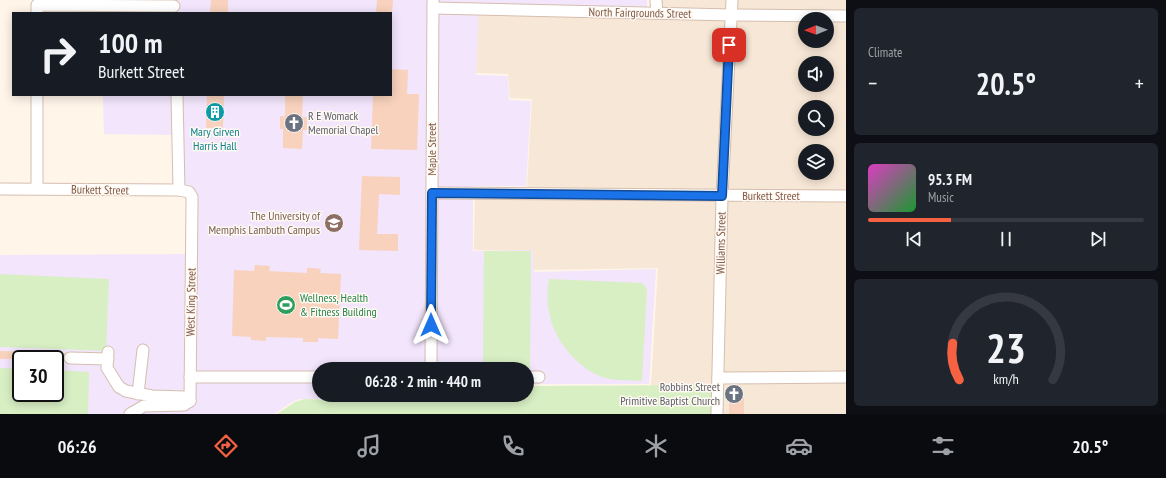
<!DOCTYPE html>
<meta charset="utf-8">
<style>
body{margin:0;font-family:"PT Sans Narrow",sans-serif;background:#20242c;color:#f1f3f6;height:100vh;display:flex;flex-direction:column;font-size:15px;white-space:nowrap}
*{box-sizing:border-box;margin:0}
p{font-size:13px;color:#9ea1a6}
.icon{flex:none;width:22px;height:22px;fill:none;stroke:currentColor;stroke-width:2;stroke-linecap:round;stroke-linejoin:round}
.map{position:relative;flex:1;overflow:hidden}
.sheet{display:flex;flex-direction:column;gap:8px;padding:8px;background:#0d0f14;width:320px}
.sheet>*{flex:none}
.top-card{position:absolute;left:12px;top:12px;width:380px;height:84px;border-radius:0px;box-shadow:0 2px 10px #0003;background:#171b24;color:#f1f3f6;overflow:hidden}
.needle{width:26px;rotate:269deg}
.controls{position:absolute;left:798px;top:12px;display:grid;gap:8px}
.controls a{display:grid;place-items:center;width:36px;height:36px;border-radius:50%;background:#171b24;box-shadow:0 2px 10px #0003;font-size:20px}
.speed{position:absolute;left:12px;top:350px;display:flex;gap:8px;font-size:20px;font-weight:700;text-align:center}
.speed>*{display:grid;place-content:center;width:52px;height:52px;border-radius:50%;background:#171b24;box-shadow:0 2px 10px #0003;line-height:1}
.speed .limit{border:2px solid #111;border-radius:6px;background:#fff;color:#111}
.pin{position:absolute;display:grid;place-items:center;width:34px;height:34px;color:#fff;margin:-17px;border-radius:8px;box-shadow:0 2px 6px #0006}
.me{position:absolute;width:44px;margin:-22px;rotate:0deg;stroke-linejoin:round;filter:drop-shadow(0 0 3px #0008)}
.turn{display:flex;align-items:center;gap:14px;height:84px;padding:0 20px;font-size:18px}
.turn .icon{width:52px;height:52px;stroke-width:2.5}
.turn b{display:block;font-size:28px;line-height:34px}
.big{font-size:30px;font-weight:700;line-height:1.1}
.sheet .tile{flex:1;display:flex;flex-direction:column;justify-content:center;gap:6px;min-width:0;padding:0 14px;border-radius:6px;background:#20242c}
.sheet .dial{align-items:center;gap:0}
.dial svg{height:104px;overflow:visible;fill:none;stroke:#363941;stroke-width:7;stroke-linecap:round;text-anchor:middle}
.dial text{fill:#f1f3f6;stroke:none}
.song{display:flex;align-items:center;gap:12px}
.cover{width:48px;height:48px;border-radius:6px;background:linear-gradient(135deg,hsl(310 70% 55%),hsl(130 70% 35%))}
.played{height:4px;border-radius:2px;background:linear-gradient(90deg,#f66141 30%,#363941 30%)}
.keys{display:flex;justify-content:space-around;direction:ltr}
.heat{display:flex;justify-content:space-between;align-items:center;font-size:22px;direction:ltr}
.trip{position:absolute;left:312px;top:362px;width:222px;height:40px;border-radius:20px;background:#171b24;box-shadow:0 2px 10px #0003;font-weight:700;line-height:40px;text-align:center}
.tabs{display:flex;height:64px;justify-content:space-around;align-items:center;background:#090b0e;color:#9ea1a6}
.tabs .icon{width:28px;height:28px}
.tabs .selected{color:#f66141}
.tabs b{font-size:18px;color:#f1f3f6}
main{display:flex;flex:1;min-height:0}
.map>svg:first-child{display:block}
.residential{fill:#f7e7d6;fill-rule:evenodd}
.education{fill:#f2e5fc;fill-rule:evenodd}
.green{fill:#d8efc4}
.building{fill:#f8d2bd}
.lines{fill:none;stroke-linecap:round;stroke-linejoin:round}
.minor-casing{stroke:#d5beaf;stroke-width:13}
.minor{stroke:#fff;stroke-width:11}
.route-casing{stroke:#114b97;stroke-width:10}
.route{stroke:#1a73e8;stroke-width:7}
.labels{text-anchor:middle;stroke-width:3;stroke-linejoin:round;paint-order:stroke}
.street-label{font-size:12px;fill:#7e5948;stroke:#fff9f2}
.worship-label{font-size:12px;fill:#5b616d;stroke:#fff9f2;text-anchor:start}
.culture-label{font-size:12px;fill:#0d838f;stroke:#fff9f2}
.education-label{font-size:12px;fill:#785e54;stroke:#fff9f2;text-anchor:end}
.leisure-label{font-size:12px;fill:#27864d;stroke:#fff9f2;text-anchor:start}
</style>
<main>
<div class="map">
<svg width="846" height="414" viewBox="0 0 846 414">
<rect width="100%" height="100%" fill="#fff5e9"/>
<path class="residential" d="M662 0H846V414H719L651 385 658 268 531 270V251L474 250 475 188 527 187 532 99 510 98 508 74 476 73 478 12 662 16ZM805 19H827V41H805ZM805 63H827V85H805ZM805 107H827V129H805ZM805 151H827V173H805Z"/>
<path class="education" d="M177 0H647V7L523 9 479 7 476 75 508 76 509 100 531 101 526 186H473V251L533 250 534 272 656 269 649 384H527V369H319V395H379V399H300L292 402 274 414H0V255L194 254V197L181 188 180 135 104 134 103 95H391V13H177ZM21 359H55V393H21Z"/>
<g class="green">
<path d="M484 251H531L530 369 483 367Z"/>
<path d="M0 274 109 279 106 351 0 347Z"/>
<path d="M549 279 642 283 647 289 642 381C630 380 615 381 602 377 578 368 555 341 550 316 547 303 547 291 549 279Z"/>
<path d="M0 368 21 369V393H55V370L89 372 88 414H0Z"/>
<path d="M714 385 712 414H277L295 402 305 399 380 402 381 395H527V386Z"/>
</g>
<g class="building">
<path d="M211 0H228V13H210Z"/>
<path d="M377 0H393L392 13H376Z"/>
<path d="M391 69 408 70 407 94H419L417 150 371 149 373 95H391Z"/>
<path d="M207 95H224L223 128H206Z"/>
<path d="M285 95H303L302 117H307V130H303L302 149 283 148V129H280V116H285Z"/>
<path d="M362 176 400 177V195L379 194 377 234H398V251L359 250Z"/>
<path d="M255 265 270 266 269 271 307 273V268H313L321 269 320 273 341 274 338 339 318 338V342H303V338L266 337V341L251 340V337L232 336 234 270 254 271Z"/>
<path d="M0 351 66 353 63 357 64 361 55 360V359H0Z"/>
<rect x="729" y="398" width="15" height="16"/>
</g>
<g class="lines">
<defs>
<g id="minor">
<path d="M656 0 657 13"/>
<path d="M433 8 731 15 846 16"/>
<path d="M37 13V5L174 6"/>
<path d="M37 95V189"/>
<path d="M177 95 179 190"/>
<path d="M0 189 179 190 189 192 192 197V203L190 401"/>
<path d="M432 193 846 196"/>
<path d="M108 352 107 368 109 371 119 387 126 391 152 396 185 397 190 401"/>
<path d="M70 358 108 359"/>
<path d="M431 369 433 0"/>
<path d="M190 377H319"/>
<path d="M527 377H539"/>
<path d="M718 378 846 377"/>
<path d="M138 394 143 350"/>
<path d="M130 414 144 406 184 405 190 401"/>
<path d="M717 414 722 196 732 0"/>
</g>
</defs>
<use href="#minor" class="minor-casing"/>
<use href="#minor" class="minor"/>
</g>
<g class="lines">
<defs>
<path id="route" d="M431 325 432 193 722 196 729 45"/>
</defs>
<use href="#route" class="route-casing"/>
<use href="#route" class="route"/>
</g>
<defs>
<symbol id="building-disc" viewBox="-11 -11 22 22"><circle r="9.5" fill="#0f9aa8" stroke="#fff9f2"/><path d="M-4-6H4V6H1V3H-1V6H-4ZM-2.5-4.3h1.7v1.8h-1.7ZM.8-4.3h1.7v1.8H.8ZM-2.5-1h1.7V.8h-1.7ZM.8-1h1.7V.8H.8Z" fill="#fff"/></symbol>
<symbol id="church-disc" viewBox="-11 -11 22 22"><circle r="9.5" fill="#6b7280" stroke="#fff9f2"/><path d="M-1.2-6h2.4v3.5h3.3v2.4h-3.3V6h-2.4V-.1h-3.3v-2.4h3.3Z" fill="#fff"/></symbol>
<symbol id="university-disc" viewBox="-11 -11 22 22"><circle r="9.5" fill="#8d6e63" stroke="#fff9f2"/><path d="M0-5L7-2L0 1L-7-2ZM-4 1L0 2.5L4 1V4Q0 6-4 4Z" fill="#fff"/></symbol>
<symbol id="stadium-disc" viewBox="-11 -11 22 22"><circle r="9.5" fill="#2e9e5b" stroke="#fff9f2"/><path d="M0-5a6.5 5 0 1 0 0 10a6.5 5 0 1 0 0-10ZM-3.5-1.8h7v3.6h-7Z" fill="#fff"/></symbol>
</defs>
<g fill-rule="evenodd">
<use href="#building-disc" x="204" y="101" width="22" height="22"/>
<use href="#church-disc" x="283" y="112" width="22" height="22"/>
<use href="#university-disc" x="323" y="212" width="22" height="22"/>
<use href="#stadium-disc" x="275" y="294" width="22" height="22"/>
<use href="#church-disc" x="723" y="383" width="22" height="22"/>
</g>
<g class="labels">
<g class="street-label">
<text transform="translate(640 13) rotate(1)" y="4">North Fairgrounds Street</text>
<text transform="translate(432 149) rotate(-90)" y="4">Maple Street</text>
<text transform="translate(100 190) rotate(1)" y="4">Burkett Street</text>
<text x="771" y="200">Burkett Street</text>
<text transform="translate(721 243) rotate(-89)" y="4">Williams Street</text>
<text transform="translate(191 302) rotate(-89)" y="4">West King Street</text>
</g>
<g class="worship-label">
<text x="308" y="120">R E Womack<tspan x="308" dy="14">Memorial Chapel</tspan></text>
<text x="720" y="391" text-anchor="end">Robbins Street<tspan x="720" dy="14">Primitive Baptist Church</tspan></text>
</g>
<g class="culture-label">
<text x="215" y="136">Mary Girven<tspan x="215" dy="14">Harris Hall</tspan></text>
</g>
<g class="education-label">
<text x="320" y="220">The University of<tspan x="320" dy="14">Memphis Lambuth Campus</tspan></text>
</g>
<g class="leisure-label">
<text x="300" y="302">Wellness, Health<tspan x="300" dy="14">&amp; Fitness Building</tspan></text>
</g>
</g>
</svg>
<div class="controls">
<a><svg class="needle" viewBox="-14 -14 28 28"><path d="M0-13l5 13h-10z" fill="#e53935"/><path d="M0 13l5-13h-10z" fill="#9ea1a6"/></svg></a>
<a><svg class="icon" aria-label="sound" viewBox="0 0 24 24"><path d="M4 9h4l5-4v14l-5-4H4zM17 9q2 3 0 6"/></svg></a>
<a><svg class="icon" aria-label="search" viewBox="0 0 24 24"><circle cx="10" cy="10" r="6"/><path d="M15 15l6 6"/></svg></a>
<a><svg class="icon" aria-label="layers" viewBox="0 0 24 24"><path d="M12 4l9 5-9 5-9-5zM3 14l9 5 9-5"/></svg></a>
</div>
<div class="speed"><div class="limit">30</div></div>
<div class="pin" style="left:729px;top:45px;background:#d93025"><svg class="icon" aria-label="arrive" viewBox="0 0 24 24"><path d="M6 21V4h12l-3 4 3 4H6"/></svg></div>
<svg class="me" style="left:431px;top:325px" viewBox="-20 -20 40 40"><path d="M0-17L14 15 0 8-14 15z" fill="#1a73e8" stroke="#fff" stroke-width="4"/></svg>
<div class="trip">06:28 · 2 min · 440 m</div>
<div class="top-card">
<div class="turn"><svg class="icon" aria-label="right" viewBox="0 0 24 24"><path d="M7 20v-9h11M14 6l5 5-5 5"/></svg><div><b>100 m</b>Burkett Street</div></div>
</div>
</div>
<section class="sheet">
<div class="tile"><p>Climate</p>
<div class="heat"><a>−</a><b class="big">20.5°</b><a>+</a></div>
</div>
<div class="tile">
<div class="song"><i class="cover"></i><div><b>95.3 FM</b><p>Music</p></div></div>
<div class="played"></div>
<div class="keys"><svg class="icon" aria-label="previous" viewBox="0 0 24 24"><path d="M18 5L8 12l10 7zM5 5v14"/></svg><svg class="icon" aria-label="pause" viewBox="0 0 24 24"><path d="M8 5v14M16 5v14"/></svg><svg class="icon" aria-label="next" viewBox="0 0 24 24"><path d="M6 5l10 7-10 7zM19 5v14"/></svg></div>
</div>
<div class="tile dial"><svg viewBox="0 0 100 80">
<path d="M14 69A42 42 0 1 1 86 69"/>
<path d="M14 69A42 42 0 0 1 9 41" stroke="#f66141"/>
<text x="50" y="56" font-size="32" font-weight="700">23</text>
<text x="50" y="72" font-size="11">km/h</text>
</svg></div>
</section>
</main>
<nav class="tabs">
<b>06:26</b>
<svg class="icon selected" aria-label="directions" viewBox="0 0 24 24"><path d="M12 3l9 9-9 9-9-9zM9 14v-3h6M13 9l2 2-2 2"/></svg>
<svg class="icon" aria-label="music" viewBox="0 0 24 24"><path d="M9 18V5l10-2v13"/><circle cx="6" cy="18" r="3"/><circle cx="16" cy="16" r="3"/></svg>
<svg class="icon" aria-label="phone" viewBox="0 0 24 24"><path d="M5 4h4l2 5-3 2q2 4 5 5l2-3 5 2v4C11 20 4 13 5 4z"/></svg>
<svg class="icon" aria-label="climate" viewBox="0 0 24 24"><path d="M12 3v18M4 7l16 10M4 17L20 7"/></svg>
<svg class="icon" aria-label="car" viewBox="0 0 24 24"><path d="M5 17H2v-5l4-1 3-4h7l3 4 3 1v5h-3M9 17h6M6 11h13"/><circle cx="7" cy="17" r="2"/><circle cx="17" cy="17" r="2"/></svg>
<svg class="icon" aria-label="filters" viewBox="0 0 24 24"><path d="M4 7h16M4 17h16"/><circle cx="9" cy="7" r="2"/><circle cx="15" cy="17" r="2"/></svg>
<b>20.5°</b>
</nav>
